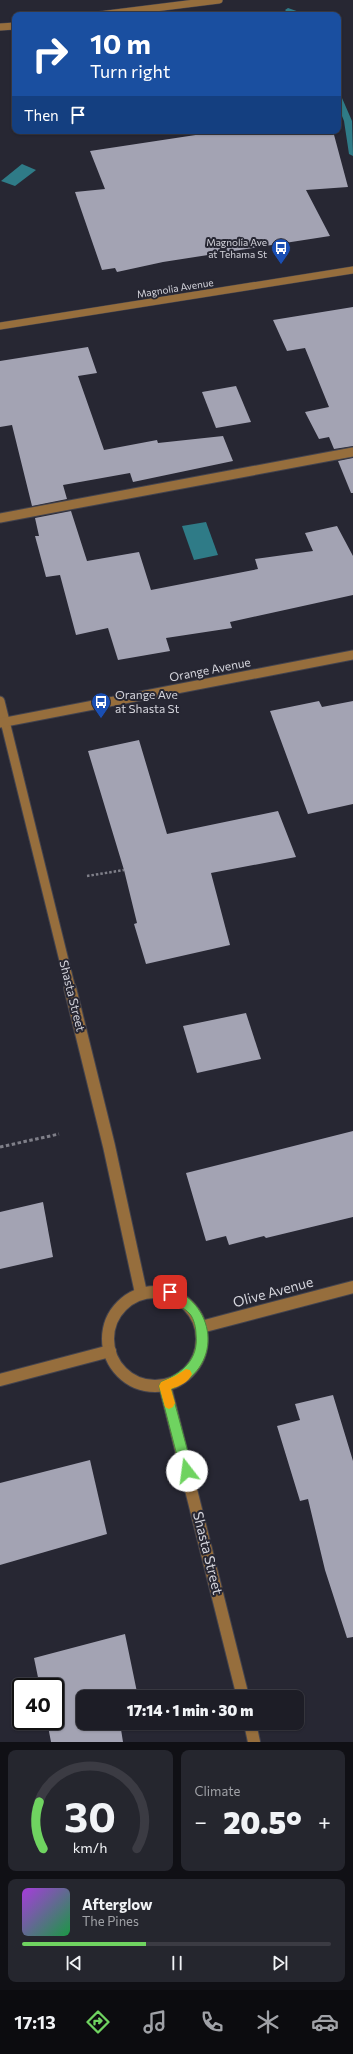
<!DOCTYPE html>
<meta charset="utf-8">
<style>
body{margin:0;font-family:Commissioner,sans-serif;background:#25262e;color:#f1f3f6;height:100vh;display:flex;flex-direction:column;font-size:15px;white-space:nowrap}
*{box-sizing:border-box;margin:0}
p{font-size:13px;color:#a0a2a7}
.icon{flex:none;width:22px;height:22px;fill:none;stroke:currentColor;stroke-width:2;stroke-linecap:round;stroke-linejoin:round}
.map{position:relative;height:1742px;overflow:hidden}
.panel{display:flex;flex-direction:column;gap:8px;padding:8px;background:#101015;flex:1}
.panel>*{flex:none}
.hud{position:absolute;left:12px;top:12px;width:329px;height:122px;border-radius:8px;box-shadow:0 1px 3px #0004,0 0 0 1px #3b3b43;background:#1a4fa0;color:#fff;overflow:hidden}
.speed{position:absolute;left:12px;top:1678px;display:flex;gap:8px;font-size:20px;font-weight:700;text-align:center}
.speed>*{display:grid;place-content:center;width:52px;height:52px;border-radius:50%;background:#1d1d26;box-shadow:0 1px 3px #0004,0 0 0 1px #3b3b43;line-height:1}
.speed .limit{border:2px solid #111;border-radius:6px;background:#fff;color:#111}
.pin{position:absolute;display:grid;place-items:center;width:34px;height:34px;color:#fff;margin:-17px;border-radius:8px;box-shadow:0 2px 6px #0006}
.me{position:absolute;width:44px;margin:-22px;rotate:345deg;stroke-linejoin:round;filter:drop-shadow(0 0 3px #0008)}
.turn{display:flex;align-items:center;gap:14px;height:84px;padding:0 12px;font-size:18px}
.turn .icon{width:52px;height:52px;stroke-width:2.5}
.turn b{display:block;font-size:28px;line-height:34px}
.then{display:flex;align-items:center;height:38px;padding:0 12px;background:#0003;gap:8px;font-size:15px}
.big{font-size:30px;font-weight:800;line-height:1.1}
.panel .widget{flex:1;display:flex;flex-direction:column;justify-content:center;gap:6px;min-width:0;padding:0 14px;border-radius:8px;background:#25262e}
.panel .dial{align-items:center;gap:0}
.dial svg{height:104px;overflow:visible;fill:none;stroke:#3b3b43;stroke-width:7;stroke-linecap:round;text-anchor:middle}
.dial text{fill:#f1f3f6;stroke:none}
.song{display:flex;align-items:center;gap:12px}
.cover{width:48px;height:48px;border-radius:6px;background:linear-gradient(135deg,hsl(280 70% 55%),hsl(140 70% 35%))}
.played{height:4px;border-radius:2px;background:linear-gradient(90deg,#6fd360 40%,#3b3b43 40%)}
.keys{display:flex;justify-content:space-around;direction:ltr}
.heat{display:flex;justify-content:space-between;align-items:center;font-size:22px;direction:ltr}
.panel .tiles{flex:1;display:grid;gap:8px;grid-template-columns:1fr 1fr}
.widget:last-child{grid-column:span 2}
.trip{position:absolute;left:76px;top:1690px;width:228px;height:40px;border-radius:8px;background:#1d1d26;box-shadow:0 1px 3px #0004,0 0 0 1px #3b3b43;font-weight:800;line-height:40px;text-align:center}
.menu{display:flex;height:64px;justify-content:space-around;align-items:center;background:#0c0c0f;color:#a0a2a7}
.menu .icon{width:28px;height:28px}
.menu .current{color:#6fd360}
.menu b{font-size:18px;color:#f1f3f6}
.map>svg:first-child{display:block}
.water{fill:#2f7b87}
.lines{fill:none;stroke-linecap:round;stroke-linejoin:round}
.stream{fill:#2f7b87;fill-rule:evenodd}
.building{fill:#a3a3b3}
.minor-far2-casing{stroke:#43434e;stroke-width:8}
.minor-far1-casing{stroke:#43434e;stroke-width:11}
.minor-casing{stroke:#43434e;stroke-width:14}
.path-far1{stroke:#7f7f89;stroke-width:2.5;stroke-dasharray:2.5 2;stroke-linecap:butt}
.path{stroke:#7f7f89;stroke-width:3;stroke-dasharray:3.5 2.5;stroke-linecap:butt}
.minor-far2{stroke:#966e3d;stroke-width:7}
.minor-far1{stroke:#966e3d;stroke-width:9}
.minor{stroke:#966e3d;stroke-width:12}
.route{fill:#6fd360;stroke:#48893e}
.slow{fill:#f59e0b}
.labels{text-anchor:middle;stroke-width:4;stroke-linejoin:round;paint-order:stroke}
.far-poi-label{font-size:10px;fill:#d4d4dc;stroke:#272733;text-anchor:end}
.far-street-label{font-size:10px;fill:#d4d4dc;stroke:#272733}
.street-label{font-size:12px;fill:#d4d4dc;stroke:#272733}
.poi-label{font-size:12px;fill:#d4d4dc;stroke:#272733;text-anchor:start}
.near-street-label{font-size:14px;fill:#d4d4dc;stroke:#272733}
</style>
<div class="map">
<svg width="353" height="1742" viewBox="0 0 353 1742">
<rect width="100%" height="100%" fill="#272733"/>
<g class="water">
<path d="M22 164 36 170 15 186 1 181Z"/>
<path d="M206 522 218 555 194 560 182 526Z"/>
</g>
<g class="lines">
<g class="stream">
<path d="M288 8 305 14 306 15H296L286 11 285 10Z"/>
<path d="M338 96 342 98 352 121 353 156 349 154 344 121 338 106Z"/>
</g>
</g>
<g class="building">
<path d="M222 131H333L348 187 306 190 330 236 163 262 117 272 115 268 102 270 75 192 105 189 90 151Z"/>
<path d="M353 307V446L334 449 329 437 319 439 305 412 329 407 305 348 287 351 273 320Z"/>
<path d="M88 347 97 373 78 376 104 450 157 440 158 443 223 436 233 461 133 482 130 473 63 485 67 499 32 506 12 425 0 427V361Z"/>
<path d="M236 386 251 422 216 428 202 392Z"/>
<path d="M353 458V493H351L338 461Z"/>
<path d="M71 511 87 561 139 552 151 590 258 569 255 559 313 551 305 533 337 526 353 556V595L230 622 232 628 166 638 170 651 118 660 108 628 76 635 60 575 46 577 35 536H39L35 518Z"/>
<path d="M319 701 322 707 353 701V804L308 814 270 711Z"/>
<path d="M139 740 167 834 278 811 296 857 211 873 230 945 146 964 134 924 137 923 124 870 88 751Z"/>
<path d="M246 1013 261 1059 197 1073 183 1026Z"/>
<path d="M353 1131V1217L266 1238 264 1236 229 1245 226 1236 206 1241 186 1173Z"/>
<path d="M43 1202 53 1257 0 1269V1212Z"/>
<path d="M333 1395 353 1461V1637L347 1638 325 1570 308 1499 300 1501 277 1426 300 1420 295 1404Z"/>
<path d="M90 1460 107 1534 0 1565V1483Z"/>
<path d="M125 1634 138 1697H83V1723H120L123 1742H51L47 1721H55V1687H40L34 1658Z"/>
</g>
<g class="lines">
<defs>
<g id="minor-far2">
<path d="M99 15 219 0"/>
<path d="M0 27 15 26"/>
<path d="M0 326 353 270"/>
</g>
<g id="minor-far1">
<path d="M0 518 353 452"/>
<path d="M0 701 71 989"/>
<path d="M0 723 353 655"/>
</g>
<g id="minor">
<path d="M70 988 109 1146 141 1293"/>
<circle cx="155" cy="1339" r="47"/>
<path d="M201 1327 353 1287"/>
<path d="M0 1380 110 1351"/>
<path d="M165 1386 243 1697"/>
<path d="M250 1723 254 1742"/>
</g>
</defs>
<use href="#minor-far2" class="minor-far2-casing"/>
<use href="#minor-far1" class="minor-far1-casing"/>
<use href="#minor" class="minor-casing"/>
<path class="path-far1" d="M87 876 124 870"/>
<path class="path" d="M0 1147 59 1134"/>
<use href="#minor-far2" class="minor-far2"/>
<use href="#minor-far1" class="minor-far1"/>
<use href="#minor" class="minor"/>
</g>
<path class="route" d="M170 1287C219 1307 222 1369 171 1389L193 1471 191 1475 187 1477 183 1475 181 1471 159 1386 161 1382C182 1373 199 1360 196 1334 196 1328 194 1319 190 1314 184 1307 167 1299 164 1292L166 1288Z"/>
<path class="slow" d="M186 1369 190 1370 192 1374C188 1383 179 1386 171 1389L175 1403 173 1407 169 1409 165 1407 159 1386 161 1382 175 1376Z"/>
<defs>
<symbol id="bus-pin" viewBox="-11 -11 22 30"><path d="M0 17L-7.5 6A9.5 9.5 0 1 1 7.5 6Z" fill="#1a4fb4" stroke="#272733"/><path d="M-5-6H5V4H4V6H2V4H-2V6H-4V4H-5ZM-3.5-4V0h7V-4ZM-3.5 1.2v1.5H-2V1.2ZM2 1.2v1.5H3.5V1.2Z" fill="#fff"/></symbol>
</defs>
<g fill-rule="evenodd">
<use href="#bus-pin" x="270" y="237" width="22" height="30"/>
<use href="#bus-pin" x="90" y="691" width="22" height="30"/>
</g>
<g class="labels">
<g class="far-poi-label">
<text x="267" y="246">Magnolia Ave<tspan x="267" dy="12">at Tehama St</tspan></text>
</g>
<g class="far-street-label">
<text transform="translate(175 288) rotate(-9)" y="4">Magnolia Avenue</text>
</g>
<g class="street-label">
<text transform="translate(210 670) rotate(-11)" y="4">Orange Avenue</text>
<text transform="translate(72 996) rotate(76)" y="4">Shasta Street</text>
</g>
<g class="poi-label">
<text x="115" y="699">Orange Ave<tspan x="115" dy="14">at Shasta St</tspan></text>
</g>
<g class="near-street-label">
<text transform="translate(273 1292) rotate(-15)" y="5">Olive Avenue</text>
<text transform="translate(208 1553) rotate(76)" y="5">Shasta Street</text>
</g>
</g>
</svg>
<div class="speed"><div class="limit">40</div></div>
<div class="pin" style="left:170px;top:1292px;background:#d93025"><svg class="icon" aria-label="arrive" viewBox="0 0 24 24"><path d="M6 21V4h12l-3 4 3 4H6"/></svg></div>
<svg class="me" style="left:187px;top:1471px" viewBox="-20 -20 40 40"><circle r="19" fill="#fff"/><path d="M0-13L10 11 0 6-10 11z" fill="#6fd360"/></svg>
<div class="trip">17:14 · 1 min · 30 m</div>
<div class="hud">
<div class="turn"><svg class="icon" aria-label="right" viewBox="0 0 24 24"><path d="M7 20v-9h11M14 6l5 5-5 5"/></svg><div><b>10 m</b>Turn right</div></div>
<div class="then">Then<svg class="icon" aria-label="arrive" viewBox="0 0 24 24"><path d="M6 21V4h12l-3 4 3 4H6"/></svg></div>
</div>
</div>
<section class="panel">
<div class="tiles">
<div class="widget dial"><svg viewBox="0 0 100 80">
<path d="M14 69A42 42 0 1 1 86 69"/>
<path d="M14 69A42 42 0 0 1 11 33" stroke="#6fd360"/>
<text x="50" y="56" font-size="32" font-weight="700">30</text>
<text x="50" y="72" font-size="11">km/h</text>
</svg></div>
<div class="widget"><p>Climate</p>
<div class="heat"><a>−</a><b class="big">20.5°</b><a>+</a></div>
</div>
<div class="widget">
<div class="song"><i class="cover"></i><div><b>Afterglow</b><p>The Pines</p></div></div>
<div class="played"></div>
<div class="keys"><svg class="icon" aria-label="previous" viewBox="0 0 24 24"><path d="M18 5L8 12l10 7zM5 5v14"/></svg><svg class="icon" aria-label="pause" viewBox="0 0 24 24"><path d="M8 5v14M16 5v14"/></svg><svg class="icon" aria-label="next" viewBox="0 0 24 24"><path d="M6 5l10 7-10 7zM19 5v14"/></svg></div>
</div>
</div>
</section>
<nav class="menu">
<b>17:13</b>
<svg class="icon current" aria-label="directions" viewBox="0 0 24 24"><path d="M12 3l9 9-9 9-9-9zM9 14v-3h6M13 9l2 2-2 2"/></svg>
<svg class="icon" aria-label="music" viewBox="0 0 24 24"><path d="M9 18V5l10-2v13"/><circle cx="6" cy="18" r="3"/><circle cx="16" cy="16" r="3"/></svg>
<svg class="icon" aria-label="phone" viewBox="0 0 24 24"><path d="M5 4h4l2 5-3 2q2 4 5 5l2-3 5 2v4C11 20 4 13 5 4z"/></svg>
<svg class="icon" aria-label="climate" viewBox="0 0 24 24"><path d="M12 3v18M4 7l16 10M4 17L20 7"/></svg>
<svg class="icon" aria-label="car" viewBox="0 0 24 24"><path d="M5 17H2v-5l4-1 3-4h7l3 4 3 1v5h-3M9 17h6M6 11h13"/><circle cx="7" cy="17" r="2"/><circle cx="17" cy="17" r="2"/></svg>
</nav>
